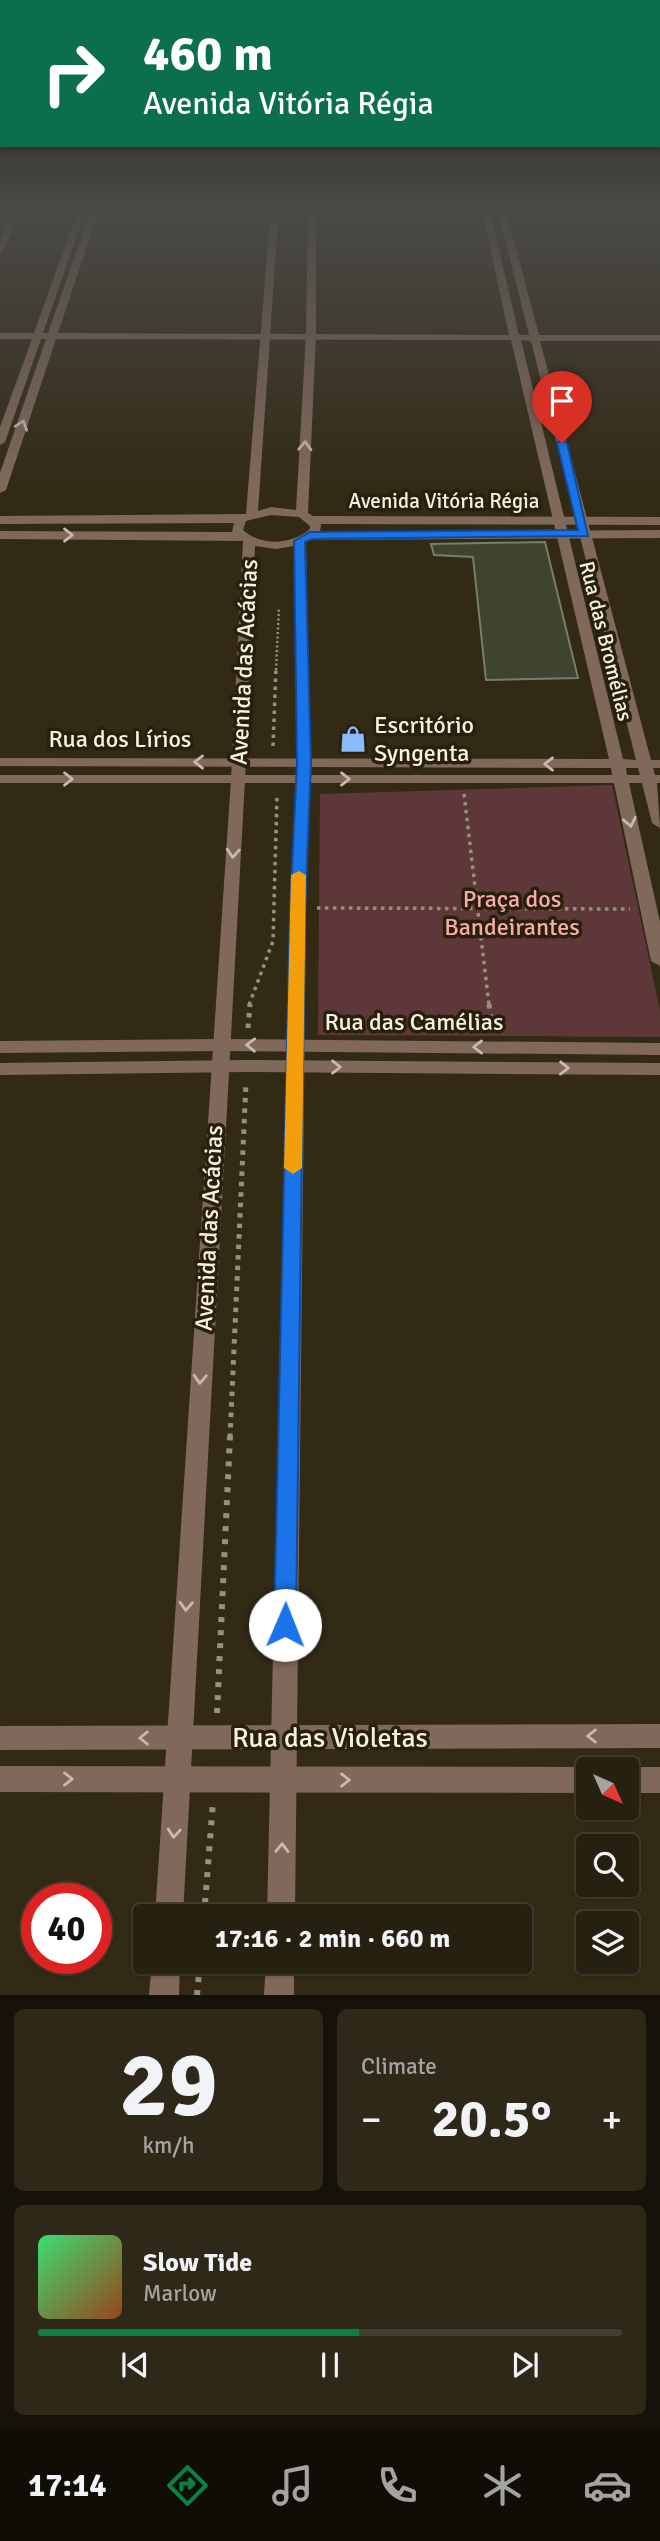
<!DOCTYPE html>
<meta charset="utf-8">
<style>
body{margin:0;font-family:Signika,sans-serif;background:#2e2819;color:#f1f3f6;height:100vh;display:flex;flex-direction:column;font-size:26px;white-space:nowrap}
*{box-sizing:border-box;margin:0}
p{font-size:23px;color:#a4a39f}
.icon{flex:none;width:38px;height:38px;fill:none;stroke:currentColor;stroke-width:2;stroke-linecap:round;stroke-linejoin:round}
.map{position:relative;height:1995px;overflow:hidden}
.details{display:flex;flex-direction:column;gap:14px;padding:14px;background:#151209;flex:1}
.details>*{flex:none}
.banner{position:absolute;left:0px;top:0px;width:662px;height:147px;box-shadow:0 2px 5px #0004,0 0 0 2px #423e30;background:#0b6e4f;color:#fff;overflow:hidden}
.needle{width:46px;rotate:135deg}
.tools{position:absolute;left:576px;top:1757px;display:grid;gap:14px}
.tools a{display:grid;place-items:center;width:63px;height:63px;border-radius:7px;background:#262010;box-shadow:0 2px 5px #0004,0 0 0 2px #423e30;font-size:35px}
.speed{position:absolute;left:21px;top:1883px;display:flex;gap:14px;font-size:35px;font-weight:700;text-align:center}
.speed>*{display:grid;place-content:center;width:91px;height:91px;border-radius:50%;background:#262010;box-shadow:0 2px 5px #0004,0 0 0 2px #423e30;line-height:1}
.speed .limit{border:10px solid #d22;background:#fff;color:#111}
.pin{position:absolute;display:grid;place-items:center;width:60px;height:60px;color:#fff;margin:-72px -30px;border-radius:50% 50% 50% 0;rotate:-45deg;box-shadow:0 0 7px #0007}
.pin .icon{rotate:45deg}
.me{position:absolute;width:77px;margin:-38px;rotate:1deg;stroke-linejoin:round;filter:drop-shadow(0 0 5px #0008)}
.turn{display:flex;align-items:center;gap:24px;height:147px;padding:0 28px;font-size:32px}
.turn .icon{width:91px;height:91px;stroke-width:2.5}
.turn b{display:block;font-size:49px;line-height:60px}
.big{font-size:52px;font-weight:800;line-height:1.1}
.details .tile{flex:1;display:flex;flex-direction:column;justify-content:center;gap:10px;min-width:0;padding:0 24px;border-radius:10px;background:#2e2819}
.details .dial{align-items:center;gap:0}
.dial b{font-size:91px;line-height:1}
.song{display:flex;align-items:center;gap:21px}
.cover{width:84px;height:84px;border-radius:10px;background:linear-gradient(135deg,hsl(140 70% 55%),hsl(20 70% 35%))}
.played{height:7px;border-radius:4px;background:linear-gradient(90deg,#0b8043 55%,#423e30 55%)}
.keys{display:flex;justify-content:space-around;direction:ltr}
.heat{display:flex;justify-content:space-between;align-items:center;font-size:38px;direction:ltr}
.details .tiles{flex:1;display:grid;gap:14px;grid-template-columns:1fr 1fr}
.tile:last-child{grid-column:span 2}
.trip{position:absolute;left:133px;top:1904px;width:399px;height:70px;border-radius:7px;background:#262010;box-shadow:0 2px 5px #0004,0 0 0 2px #423e30;font-weight:800;line-height:70px;text-align:center}
.tabs{display:flex;height:112px;justify-content:space-around;align-items:center;background:#0f0d06;color:#a4a39f}
.tabs .icon{width:49px;height:49px}
.tabs .selected{color:#0b8043}
.tabs b{font-size:32px;color:#f1f3f6}
.map>svg:first-child{display:block}
.green{fill:#5e3838}
.building{fill:#3e442f;stroke:#787f68;stroke-width:2}
.lines{fill:none;stroke-linecap:round;stroke-linejoin:round}
.path-far3{stroke:#978f7f;stroke-width:2.5;stroke-dasharray:2 2.5;stroke-linecap:butt}
.path-far2{stroke:#978f7f;stroke-width:3.5;stroke-dasharray:3.5 4.5;stroke-linecap:butt}
.path-far1{stroke:#978f7f;stroke-width:5;stroke-dasharray:4.5 6;stroke-linecap:butt}
.path{stroke:#978f7f;stroke-width:6;stroke-dasharray:5 8;stroke-linecap:butt}
.service{stroke:#80695a;stroke-width:6}
.minor{fill:#80695a;fill-rule:evenodd}
.tertiary{fill:#80695a;fill-rule:evenodd}
.oneway{stroke:#c7bbad}
.route{fill:#1a73e8;stroke:#114b97;stroke-width:2}
.slow{fill:#f59e0b}
.labels{text-anchor:middle;stroke-width:7;stroke-linejoin:round;paint-order:stroke}
.far-street-label{font-size:21px;fill:#f7f1e5;stroke:#29200c}
.street-label{font-size:24px;fill:#f7f1e5;stroke:#29200c}
.poi-label{font-size:24px;fill:#f7f1e5;stroke:#29200c;text-anchor:start}
.park-label{font-size:24px;fill:#f7abaa;stroke:#29200c}
.near-street-label{font-size:28px;fill:#f7f1e5;stroke:#29200c}
</style>
<div class="map">
<svg width="660" height="1995" viewBox="0 0 660 1995">
<rect width="100%" height="100%" fill="#332a16"/>
<path class="green" d="M612 785 660 1011V1037L318 1035 320 794Z"/>
<path class="building" d="M545 542 578 678 486 680 473 557 434 555 431 544Z"/>
<g class="lines">
<path class="path-far3" d="M276 670 279 608"/>
<g class="path-far2">
<path d="M273 746 276 668"/>
<path d="M464 794 489 1005"/>
<path d="M317 908 630 909"/>
<path d="M249 1005 273 941 277 796"/>
</g>
<g class="path-far1">
<path d="M489 1004 492 1029"/>
<path d="M248 1028 250 1004"/>
<path d="M230 1438 246 1082"/>
</g>
<g class="path">
<path d="M217 1713 230 1436"/>
<path d="M204 1916 213 1802"/>
<path d="M197 1995 200 1962"/>
</g>
<path class="service" d="M0 250 19 207"/>
<g class="minor">
<path d="M79 207H87L43 333H48L92 207H100L58 333 509 335 481 207H489L519 335H529L497 207H505L539 335H660V341H540L651 760H660V768H653L655 775H660V783H657L660 828 652 823 642 783H629L660 922V966L651 961 614 783H0V775H612L611 768 0 766V758L609 759 511 340 56 339 6 490 0 493V473L46 339H41L5 442 0 445V427L32 339H0V333H34ZM521 340 531 341 636 760 623 759ZM626 768H638L640 775H627Z"/>
<path d="M220 1039 660 1043V1055L220 1051 0 1053V1041Z"/>
<path d="M247 1060 660 1063V1075L247 1072 0 1075V1063Z"/>
<path d="M660 1724V1748L0 1750V1726Z"/>
<path d="M0 1766 588 1767 593 1769H588V1793L0 1792Z"/>
<path d="M626 1767H660V1793H626V1769H621Z"/>
</g>
<g class="tertiary">
<path d="M271 207H279L258 511 271 507 296 510 306 335 308 207H316V335L308 513 313 516 660 517V525L321 524 320 532 660 530V538L312 540 306 542 311 763 306 908 295 1916H267L290 908 297 763 294 546 276 549 255 546 245 779 183 1916H155L231 779 243 541 0 539V531L232 532 234 523 0 524V516L246 514ZM271 515 299 517 310 526 309 530C291 544 262 547 243 530L246 521Z"/>
<path d="M152 1962H180L179 1995H149Z"/>
<path d="M266 1962H294V1995H264Z"/>
</g>
</g>
<defs><path id="oneway-chevron" d="M-2-3.5L2.5 0L-2 3.5" fill="none" stroke-width="1.6" stroke-linecap="round" stroke-linejoin="round" transform="scale(1.75)"/></defs>
<g class="oneway">
<use href="#oneway-chevron" transform="translate(22 425) rotate(-71)"/>
<use href="#oneway-chevron" transform="translate(305 446) rotate(-87)"/>
<use href="#oneway-chevron" transform="translate(68 535)"/>
<use href="#oneway-chevron" transform="translate(199 762) rotate(-180)"/>
<use href="#oneway-chevron" transform="translate(549 764) rotate(-180)"/>
<use href="#oneway-chevron" transform="translate(68 779)"/>
<use href="#oneway-chevron" transform="translate(345 779)"/>
<use href="#oneway-chevron" transform="translate(630 822) rotate(78)"/>
<use href="#oneway-chevron" transform="translate(233 853) rotate(94)"/>
<use href="#oneway-chevron" transform="translate(251 1045) rotate(-179)"/>
<use href="#oneway-chevron" transform="translate(478 1047) rotate(-180)"/>
<use href="#oneway-chevron" transform="translate(336 1067)"/>
<use href="#oneway-chevron" transform="translate(564 1068) rotate(1)"/>
<use href="#oneway-chevron" transform="translate(200 1379) rotate(93)"/>
<use href="#oneway-chevron" transform="translate(186 1606) rotate(93)"/>
<use href="#oneway-chevron" transform="translate(592 1736) rotate(180)"/>
<use href="#oneway-chevron" transform="translate(144 1738) rotate(180)"/>
<use href="#oneway-chevron" transform="translate(68 1779)"/>
<use href="#oneway-chevron" transform="translate(345 1780)"/>
<use href="#oneway-chevron" transform="translate(174 1833) rotate(94)"/>
<use href="#oneway-chevron" transform="translate(282 1848) rotate(-89)"/>
</g>
<linearGradient id="sky" x2="0" y2="1"><stop stop-color="#1c170c"/><stop offset="0.43" stop-color="#4a4a47"/><stop offset="1" stop-color="#4a4a47" stop-opacity="0"/></linearGradient>
<rect width="660" height="487" fill="url(#sky)"/>
<path class="route" d="M562 440 567 443 588 536 312 539 305 542 311 763 305 908 296 1625 293 1632 285 1635 277 1632 274 1625 290 908 297 763 294 541 310 532 578 530 557 443Z"/>
<path class="slow" d="M299 871 306 875 302 1168 293 1174 284 1168 291 875Z"/>
<defs>
<symbol id="shop-bare" viewBox="-9 -9 18 18"><path d="M-5-2.5h2.3a2.7 3.5 0 0 1 5.4 0H5L5.5 6h-11ZM-1.5-2.5h3a1.5 2.3 0 0 0-3 0Z" fill="#89bafc" stroke="#29200c" stroke-width="2.5" paint-order="stroke"/></symbol>
</defs>
<g fill-rule="evenodd">
<use href="#shop-bare" x="334" y="720" width="38" height="38"/>
</g>
<g class="labels">
<g class="far-street-label">
<text x="444" y="508">Avenida Vitória Régia</text>
<text transform="translate(606 641) rotate(76)" y="7">Rua das Bromélias</text>
</g>
<g class="street-label">
<text transform="translate(244 662) rotate(-87)" y="8">Avenida das Acácias</text>
<text x="120" y="747">Rua dos Lírios</text>
<text x="414" y="1030">Rua das Camélias</text>
<text transform="translate(209 1228) rotate(-87)" y="8">Avenida das Acácias</text>
</g>
<g class="poi-label">
<text x="374" y="733">Escritório<tspan x="374" dy="28">Syngenta</tspan></text>
</g>
<g class="park-label">
<text x="512" y="907">Praça dos<tspan x="512" dy="28">Bandeirantes</tspan></text>
</g>
<g class="near-street-label">
<text x="330" y="1747">Rua das Violetas</text>
</g>
</g>
</svg>
<div class="tools">
<a><svg class="needle" viewBox="-14 -14 28 28"><path d="M0-13l5 13h-10z" fill="#e53935"/><path d="M0 13l5-13h-10z" fill="#a4a39f"/></svg></a>
<a><svg class="icon" aria-label="search" viewBox="0 0 24 24"><circle cx="10" cy="10" r="6"/><path d="M15 15l6 6"/></svg></a>
<a><svg class="icon" aria-label="layers" viewBox="0 0 24 24"><path d="M12 4l9 5-9 5-9-5zM3 14l9 5 9-5"/></svg></a>
</div>
<div class="speed"><div class="limit">40</div></div>
<div class="pin" style="left:562px;top:443px;background:#d93025"><svg class="icon" aria-label="arrive" viewBox="0 0 24 24"><path d="M6 21V4h12l-3 4 3 4H6"/></svg></div>
<svg class="me" style="left:285px;top:1625px" viewBox="-20 -20 40 40"><circle r="19" fill="#fff"/><path d="M0-13L10 11 0 6-10 11z" fill="#1a73e8"/></svg>
<div class="trip">17:16 · 2 min · 660 m</div>
<div class="banner">
<div class="turn"><svg class="icon" aria-label="right" viewBox="0 0 24 24"><path d="M7 20v-9h11M14 6l5 5-5 5"/></svg><div><b>460 m</b>Avenida Vitória Régia</div></div>
</div>
</div>
<section class="details">
<div class="tiles">
<div class="tile dial"><b>29</b><p>km/h</p></div>
<div class="tile"><p>Climate</p>
<div class="heat"><a>−</a><b class="big">20.5°</b><a>+</a></div>
</div>
<div class="tile">
<div class="song"><i class="cover"></i><div><b>Slow Tide</b><p>Marlow</p></div></div>
<div class="played"></div>
<div class="keys"><svg class="icon" aria-label="previous" viewBox="0 0 24 24"><path d="M18 5L8 12l10 7zM5 5v14"/></svg><svg class="icon" aria-label="pause" viewBox="0 0 24 24"><path d="M8 5v14M16 5v14"/></svg><svg class="icon" aria-label="next" viewBox="0 0 24 24"><path d="M6 5l10 7-10 7zM19 5v14"/></svg></div>
</div>
</div>
</section>
<nav class="tabs">
<b>17:14</b>
<svg class="icon selected" aria-label="directions" viewBox="0 0 24 24"><path d="M12 3l9 9-9 9-9-9zM9 14v-3h6M13 9l2 2-2 2"/></svg>
<svg class="icon" aria-label="music" viewBox="0 0 24 24"><path d="M9 18V5l10-2v13"/><circle cx="6" cy="18" r="3"/><circle cx="16" cy="16" r="3"/></svg>
<svg class="icon" aria-label="phone" viewBox="0 0 24 24"><path d="M5 4h4l2 5-3 2q2 4 5 5l2-3 5 2v4C11 20 4 13 5 4z"/></svg>
<svg class="icon" aria-label="climate" viewBox="0 0 24 24"><path d="M12 3v18M4 7l16 10M4 17L20 7"/></svg>
<svg class="icon" aria-label="car" viewBox="0 0 24 24"><path d="M5 17H2v-5l4-1 3-4h7l3 4 3 1v5h-3M9 17h6M6 11h13"/><circle cx="7" cy="17" r="2"/><circle cx="17" cy="17" r="2"/></svg>
</nav>
